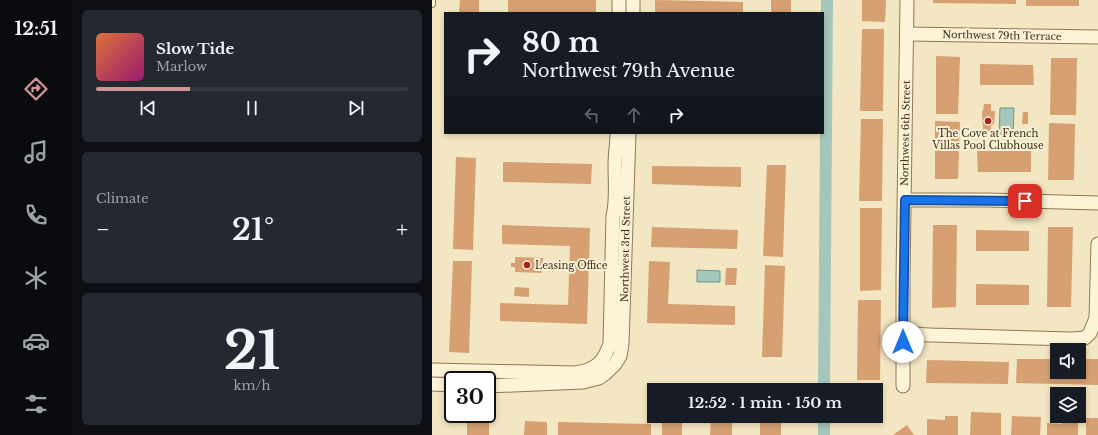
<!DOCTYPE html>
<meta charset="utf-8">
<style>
body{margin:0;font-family:"Libre Baskerville",serif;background:#242831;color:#f1f3f6;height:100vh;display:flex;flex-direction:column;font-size:15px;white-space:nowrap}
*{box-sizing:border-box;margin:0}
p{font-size:13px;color:#9ea1a6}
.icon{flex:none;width:22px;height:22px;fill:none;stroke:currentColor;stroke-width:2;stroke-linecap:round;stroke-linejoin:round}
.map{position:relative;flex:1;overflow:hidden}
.panel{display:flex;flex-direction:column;gap:10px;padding:10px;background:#0d0f14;width:360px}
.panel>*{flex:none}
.banner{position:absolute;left:12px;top:12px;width:380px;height:122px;border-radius:0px;box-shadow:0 2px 6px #0003;background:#171b24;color:#f1f3f6;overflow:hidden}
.controls{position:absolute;left:618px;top:343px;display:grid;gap:8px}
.controls a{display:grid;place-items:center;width:36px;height:36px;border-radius:0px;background:#171b24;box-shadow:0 2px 6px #0003;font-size:20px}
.speed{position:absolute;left:12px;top:371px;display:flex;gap:8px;font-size:20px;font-weight:700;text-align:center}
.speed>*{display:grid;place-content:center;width:52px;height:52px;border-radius:50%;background:#171b24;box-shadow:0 2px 6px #0003;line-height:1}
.speed .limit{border:2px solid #111;border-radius:6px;background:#fff;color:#111}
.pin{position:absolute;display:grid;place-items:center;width:34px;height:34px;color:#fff;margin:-17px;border-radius:8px;box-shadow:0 2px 6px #0006}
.me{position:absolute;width:44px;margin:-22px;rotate:0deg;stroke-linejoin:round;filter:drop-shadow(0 0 3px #0008)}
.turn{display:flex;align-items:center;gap:14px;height:84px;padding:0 12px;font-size:18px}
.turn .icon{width:52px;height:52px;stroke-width:2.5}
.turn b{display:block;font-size:28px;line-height:34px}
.lanes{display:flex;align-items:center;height:38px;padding:0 12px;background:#0003;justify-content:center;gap:20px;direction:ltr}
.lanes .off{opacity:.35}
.big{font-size:30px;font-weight:600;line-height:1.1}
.panel .widget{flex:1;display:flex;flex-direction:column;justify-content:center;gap:6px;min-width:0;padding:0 14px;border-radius:6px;background:#242831}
.panel .dial{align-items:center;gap:0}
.dial b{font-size:52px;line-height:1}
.song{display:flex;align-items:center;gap:12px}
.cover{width:48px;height:48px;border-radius:6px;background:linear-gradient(135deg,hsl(20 70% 55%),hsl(320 70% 35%))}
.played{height:4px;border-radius:2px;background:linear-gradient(90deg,#d09595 30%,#363941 30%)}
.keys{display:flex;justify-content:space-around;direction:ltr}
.heat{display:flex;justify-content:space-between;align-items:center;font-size:22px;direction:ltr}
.trip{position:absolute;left:215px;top:383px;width:236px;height:40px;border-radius:0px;background:#171b24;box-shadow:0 2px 6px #0003;font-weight:600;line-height:40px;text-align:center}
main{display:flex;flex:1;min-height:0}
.menu{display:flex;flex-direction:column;width:72px;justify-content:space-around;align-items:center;background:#090b0e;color:#9ea1a6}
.menu .icon{width:28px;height:28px}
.menu .active{color:#d09595}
.menu b{font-size:18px;color:#f1f3f6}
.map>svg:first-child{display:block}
.water{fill:#a5c6bd;stroke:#6a958c}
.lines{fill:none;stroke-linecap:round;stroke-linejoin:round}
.canal{stroke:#a5c6bd;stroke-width:12}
.building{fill:#d6a073}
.service-casing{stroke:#907756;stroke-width:8}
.minor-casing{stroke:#907756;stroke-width:15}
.service{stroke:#fdf3d7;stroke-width:6}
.minor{stroke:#fdf3d7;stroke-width:13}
.route-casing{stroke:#114b97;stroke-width:10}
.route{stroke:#1a73e8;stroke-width:7}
.poi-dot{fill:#a7221f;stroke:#faf0d3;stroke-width:1.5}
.labels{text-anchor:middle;stroke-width:4;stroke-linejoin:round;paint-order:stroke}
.street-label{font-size:10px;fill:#3e2e1d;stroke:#faf0d3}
.poi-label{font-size:10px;fill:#3e2e1d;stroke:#faf0d3}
</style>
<main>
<nav class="menu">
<b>12:51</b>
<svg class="icon active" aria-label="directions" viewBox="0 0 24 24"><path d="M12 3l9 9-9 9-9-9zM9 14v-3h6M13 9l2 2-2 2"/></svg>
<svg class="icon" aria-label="music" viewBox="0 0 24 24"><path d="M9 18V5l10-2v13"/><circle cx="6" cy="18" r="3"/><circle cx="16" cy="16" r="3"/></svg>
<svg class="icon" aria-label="phone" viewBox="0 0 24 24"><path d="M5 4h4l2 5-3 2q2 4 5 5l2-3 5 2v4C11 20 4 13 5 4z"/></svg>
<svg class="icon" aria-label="climate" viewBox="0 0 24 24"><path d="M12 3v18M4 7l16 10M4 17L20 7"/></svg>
<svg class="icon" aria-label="car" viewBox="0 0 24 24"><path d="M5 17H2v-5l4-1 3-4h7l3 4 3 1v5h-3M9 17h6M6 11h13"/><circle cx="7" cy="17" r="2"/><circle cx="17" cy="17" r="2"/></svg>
<svg class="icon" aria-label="filters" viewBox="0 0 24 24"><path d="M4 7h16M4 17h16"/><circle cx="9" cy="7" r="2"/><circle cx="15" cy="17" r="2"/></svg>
</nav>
<section class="panel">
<div class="widget">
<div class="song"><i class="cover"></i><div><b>Slow Tide</b><p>Marlow</p></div></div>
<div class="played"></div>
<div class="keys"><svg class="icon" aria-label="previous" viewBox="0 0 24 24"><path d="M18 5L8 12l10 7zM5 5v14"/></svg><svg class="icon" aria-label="pause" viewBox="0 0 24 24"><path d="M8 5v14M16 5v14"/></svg><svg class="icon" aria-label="next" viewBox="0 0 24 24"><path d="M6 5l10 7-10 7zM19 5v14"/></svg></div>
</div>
<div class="widget"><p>Climate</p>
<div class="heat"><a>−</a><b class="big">21°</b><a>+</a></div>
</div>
<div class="widget dial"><b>21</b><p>km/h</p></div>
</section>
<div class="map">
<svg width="666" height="435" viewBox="0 0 666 435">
<rect width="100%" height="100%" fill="#f3e6c2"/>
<g class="water">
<path d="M568 108H582L581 136H567Z"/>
<path d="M265 270 288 271V282H265Z"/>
</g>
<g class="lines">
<g class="canal">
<path d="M392 390 395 0"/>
<path d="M392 435V416"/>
</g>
</g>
<g class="building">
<path d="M28 0H47V13H27Z"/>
<rect x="76" y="0" width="88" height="13"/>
<path d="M223 0 311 2V13H223Z"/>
<rect x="339" y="0" width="20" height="13"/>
<path d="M430 0H454L453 22 430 21Z"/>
<path d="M501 0H584V4L501 3Z"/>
<rect x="594" y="0" width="53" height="6"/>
<path d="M430 29H452L451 111H428Z"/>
<path d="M504 56 528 57 526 114H504Z"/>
<path d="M619 58H645L644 115H618Z"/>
<path d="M548 64 601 65 602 85H548Z"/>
<path d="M552 104H559V111H563L562 124 559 125V132H551L550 111H551Z"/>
<path d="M591 112H596V124H590Z"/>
<path d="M429 119H451L450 201H427Z"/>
<path d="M503 121 528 122 526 179H503Z"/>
<path d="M617 123 643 124 642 180H616Z"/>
<path d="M545 151H599V172H546Z"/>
<path d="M24 157 44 158 41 250 21 249Z"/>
<path d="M71 162 160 164 159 184 71 182Z"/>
<path d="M335 165H354L351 257 331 256Z"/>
<path d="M220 166 309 167V187L220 184Z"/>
<path d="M428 208H450L449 290 428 291Z"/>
<path d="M70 225 158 228 155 324 68 321V303L136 305 138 246 70 244Z"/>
<path d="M501 225H525L524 307 500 308Z"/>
<path d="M220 227 306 230 305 249 219 247Z"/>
<path d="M616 227H641L639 307H615Z"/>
<path d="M544 230 597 231V251H544Z"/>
<path d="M83 257 111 258 110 273 83 272V267H79V263H83Z"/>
<path d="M21 261H40L37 353 17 352Z"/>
<path d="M217 261 238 262 236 304 303 306V325L215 323Z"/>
<path d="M333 265 353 266 350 357H330Z"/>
<path d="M294 268H305L304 285H293Z"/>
<path d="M544 284 597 285V305H544Z"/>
<path d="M83 287 97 288V297L82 296Z"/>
<path d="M426 300H449L448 380H425Z"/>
<path d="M585 359H625V372H647V359H666V385L584 383Z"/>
<path d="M495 360 577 362 576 384 494 383Z"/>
<path d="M539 412 569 413V435H538Z"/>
<path d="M279 416H300V435H278Z"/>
<rect x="328" y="416" width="21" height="19"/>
<path d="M513 416H526V435H495V419L513 420Z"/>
<path d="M580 416 609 417 608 435H579Z"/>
<path d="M630 418H646V435H615V423L630 424Z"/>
<rect x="654" y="418" width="12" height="17"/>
<path d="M93 421 115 422V435H92Z"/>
<rect x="35" y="422" width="22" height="13"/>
<path d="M126 422 219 424V435H126Z"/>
<path d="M230 422 250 423V435H230Z"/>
<path d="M475 425 482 435H461Z"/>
</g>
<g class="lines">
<defs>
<path id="service" d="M0 4V0"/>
<g id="minor">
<path d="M187 13V0"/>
<path d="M201 13V0"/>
<path d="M475 34 666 37"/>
<path d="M473 200H556L666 203"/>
<path d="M471 327C477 336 490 334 500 335L640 339 653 338 658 333 664 318 666 244"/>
<path d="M0 370 143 373C164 370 171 363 178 344L181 216C185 200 183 182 183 165 183 154 185 144 185 133"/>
<path d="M0 384 21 385"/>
<path d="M55 386 151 382 167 378 174 373 183 364 188 356 190 344 197 133"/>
<path d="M471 386V279L475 0"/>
</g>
</defs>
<use href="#service" class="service-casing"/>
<use href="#minor" class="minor-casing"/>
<use href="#service" class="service"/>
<use href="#minor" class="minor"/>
</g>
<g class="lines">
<defs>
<path id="route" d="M471 342 473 200 593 201"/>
</defs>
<use href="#route" class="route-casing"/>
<use href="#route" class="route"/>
</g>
<g class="poi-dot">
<circle cx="556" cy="121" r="4"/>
<circle cx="95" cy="265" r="4"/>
</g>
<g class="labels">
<g class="street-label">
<text transform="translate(570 35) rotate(1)" y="4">Northwest 79th Terrace</text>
<text transform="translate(473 133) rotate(-89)" y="4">Northwest 6th Street</text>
<text transform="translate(193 249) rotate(-89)" y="4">Northwest 3rd Street</text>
</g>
<g class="poi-label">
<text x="556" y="137">The Cove at French<tspan x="556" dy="12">Villas Pool Clubhouse</tspan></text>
<text x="103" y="269" text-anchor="start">Leasing Office</text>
</g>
</g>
</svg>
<div class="controls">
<a><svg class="icon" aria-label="sound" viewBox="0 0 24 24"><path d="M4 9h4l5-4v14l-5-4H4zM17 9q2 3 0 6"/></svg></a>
<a><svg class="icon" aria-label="layers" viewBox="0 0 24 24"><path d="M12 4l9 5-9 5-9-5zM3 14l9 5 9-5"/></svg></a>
</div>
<div class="speed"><div class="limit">30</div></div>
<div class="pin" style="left:593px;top:201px;background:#d93025"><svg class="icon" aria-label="arrive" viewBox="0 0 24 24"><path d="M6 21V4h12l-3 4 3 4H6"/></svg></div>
<svg class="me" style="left:471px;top:342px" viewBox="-20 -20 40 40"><circle r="19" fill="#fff"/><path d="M0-13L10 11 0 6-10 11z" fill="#1a73e8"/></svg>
<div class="trip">12:52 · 1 min · 150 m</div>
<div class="banner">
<div class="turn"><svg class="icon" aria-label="right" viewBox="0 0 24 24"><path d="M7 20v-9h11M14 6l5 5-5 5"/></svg><div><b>80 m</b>Northwest 79th Avenue</div></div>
<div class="lanes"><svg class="icon off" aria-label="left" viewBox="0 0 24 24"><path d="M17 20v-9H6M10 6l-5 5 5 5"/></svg><svg class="icon off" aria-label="ahead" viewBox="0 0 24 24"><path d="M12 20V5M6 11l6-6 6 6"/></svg><svg class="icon" aria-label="right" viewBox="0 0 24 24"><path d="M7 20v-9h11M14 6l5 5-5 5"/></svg></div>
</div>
</div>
</main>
